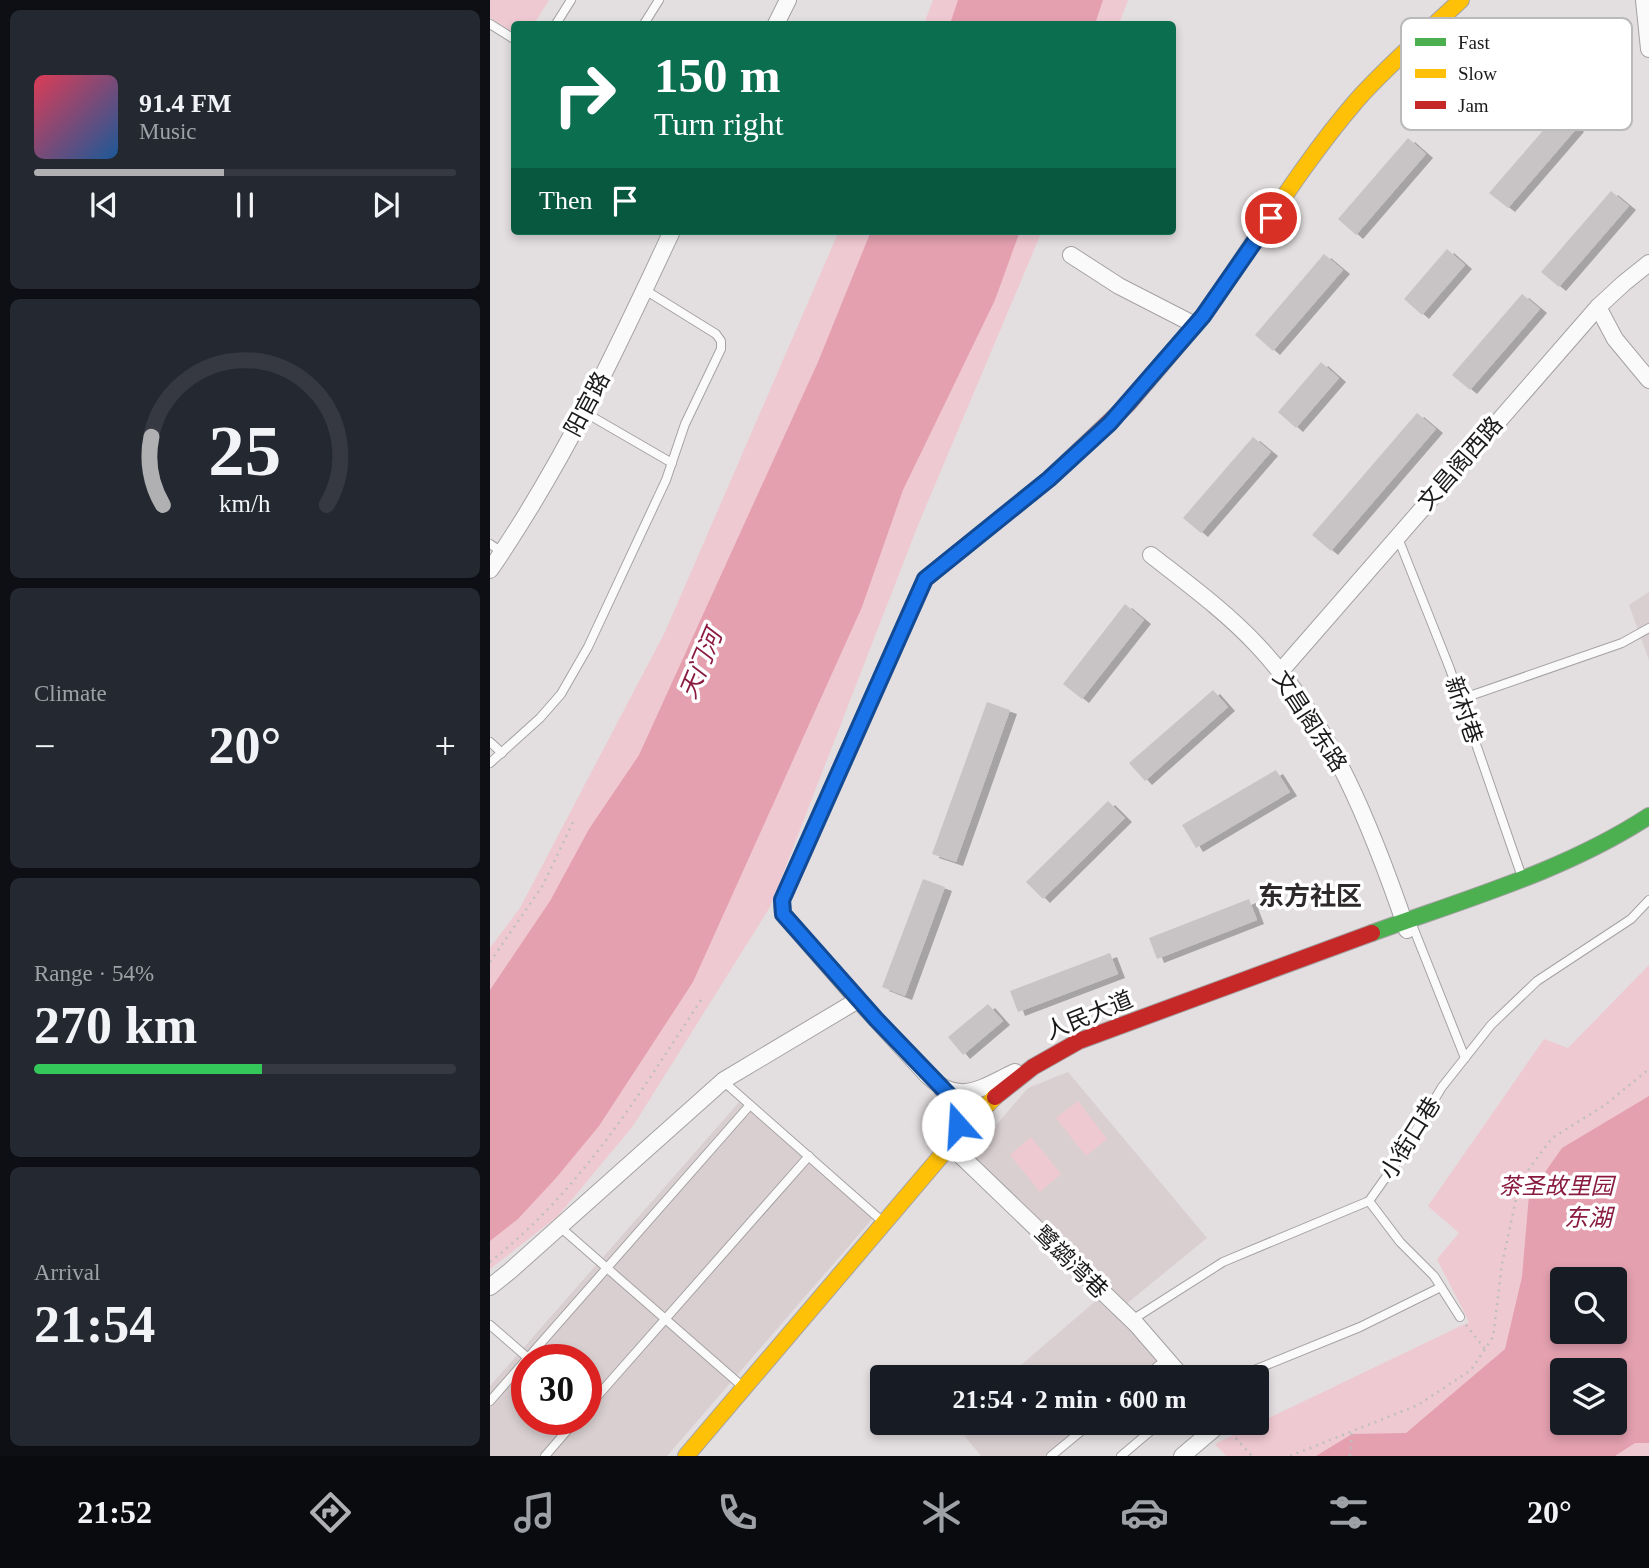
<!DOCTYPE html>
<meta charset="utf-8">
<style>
body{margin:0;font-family:"Times New Roman","Noto Sans SC",serif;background:#242831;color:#f1f3f6;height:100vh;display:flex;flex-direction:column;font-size:26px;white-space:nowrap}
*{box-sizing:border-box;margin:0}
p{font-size:23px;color:#9ea1a6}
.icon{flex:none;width:38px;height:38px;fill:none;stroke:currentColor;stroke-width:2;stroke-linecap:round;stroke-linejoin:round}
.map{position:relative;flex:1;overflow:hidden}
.panel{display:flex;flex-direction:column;gap:10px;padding:10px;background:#0d0f14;width:490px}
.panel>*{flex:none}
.guide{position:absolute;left:21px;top:21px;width:665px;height:214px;border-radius:7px;box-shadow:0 4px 10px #0003;background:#0b6e4f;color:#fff;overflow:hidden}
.buttons{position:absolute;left:1060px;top:1267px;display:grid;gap:14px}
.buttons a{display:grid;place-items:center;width:77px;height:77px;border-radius:7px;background:#171b24;box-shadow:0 4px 10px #0003;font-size:35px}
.speed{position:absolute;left:21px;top:1344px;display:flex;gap:14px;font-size:35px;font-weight:700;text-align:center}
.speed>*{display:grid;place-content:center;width:91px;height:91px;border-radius:50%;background:#171b24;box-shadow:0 4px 10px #0003;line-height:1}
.speed .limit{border:10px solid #d22;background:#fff;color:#111}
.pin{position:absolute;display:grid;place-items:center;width:60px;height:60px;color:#fff;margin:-30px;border:4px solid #fff;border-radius:50%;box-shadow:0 2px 7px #0007}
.me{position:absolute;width:77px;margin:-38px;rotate:341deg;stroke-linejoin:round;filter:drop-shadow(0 0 5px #0008)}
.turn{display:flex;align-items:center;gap:24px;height:147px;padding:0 28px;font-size:32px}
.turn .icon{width:91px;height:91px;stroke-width:2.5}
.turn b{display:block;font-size:49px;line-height:60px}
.then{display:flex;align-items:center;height:66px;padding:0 28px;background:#0003;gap:14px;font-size:26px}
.big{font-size:52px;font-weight:700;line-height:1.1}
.panel .tile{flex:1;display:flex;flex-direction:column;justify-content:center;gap:10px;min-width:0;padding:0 24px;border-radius:10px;background:#242831}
.panel .dial{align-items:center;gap:0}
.dial svg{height:182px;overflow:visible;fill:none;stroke:#363941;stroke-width:7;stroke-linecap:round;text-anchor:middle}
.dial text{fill:#f1f3f6;stroke:none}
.song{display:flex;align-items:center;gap:21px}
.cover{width:84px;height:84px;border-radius:10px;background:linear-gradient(135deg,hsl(350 70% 55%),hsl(210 70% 35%))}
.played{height:7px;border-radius:4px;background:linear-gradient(90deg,#b0b0b2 45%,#363941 45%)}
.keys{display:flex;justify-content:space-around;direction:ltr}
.heat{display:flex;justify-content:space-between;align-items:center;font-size:38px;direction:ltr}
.charge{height:10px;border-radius:5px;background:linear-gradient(90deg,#34c759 54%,#363941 0)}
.trip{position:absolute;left:380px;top:1365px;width:399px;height:70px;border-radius:7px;background:#171b24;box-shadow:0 4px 10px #0003;font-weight:700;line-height:70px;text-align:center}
.tab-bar{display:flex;height:112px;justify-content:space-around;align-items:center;background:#090b0e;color:#9ea1a6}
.tab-bar .icon{width:49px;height:49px}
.tab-bar .on{color:#b0b0b2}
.tab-bar b{font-size:32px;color:#f1f3f6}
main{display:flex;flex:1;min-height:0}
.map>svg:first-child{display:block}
.built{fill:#d9cfd1;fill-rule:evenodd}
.green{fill:#efc9d1;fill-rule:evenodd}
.water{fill:#e4a0af;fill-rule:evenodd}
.building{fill:#c8c4c5;filter:url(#shadow)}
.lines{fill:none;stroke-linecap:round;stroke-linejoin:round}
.lane-casing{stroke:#a5a2a3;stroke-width:10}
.street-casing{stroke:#a5a2a3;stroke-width:18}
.fast-casing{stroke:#a5a2a3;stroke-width:18}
.slow-casing{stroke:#a5a2a3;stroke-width:18}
.jam-casing{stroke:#a5a2a3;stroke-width:18}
.path{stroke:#c0bfbf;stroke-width:2.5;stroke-dasharray:2 5;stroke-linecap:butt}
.lane{stroke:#fbfafa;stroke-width:8}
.street{stroke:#fbfafa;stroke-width:16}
.fast{stroke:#4caf50;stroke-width:16}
.slow{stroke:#ffc107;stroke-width:16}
.jam{stroke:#c62828;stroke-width:16}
.route-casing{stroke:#114b97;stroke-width:18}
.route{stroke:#1a73e8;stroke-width:12}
.labels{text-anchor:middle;stroke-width:7;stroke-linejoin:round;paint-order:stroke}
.street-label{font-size:23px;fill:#1b191a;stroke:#fff}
.park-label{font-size:23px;font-style:italic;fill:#88193f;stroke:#fff}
.water-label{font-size:24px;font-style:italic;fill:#8a1b41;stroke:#fff}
.quarter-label{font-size:26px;font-weight:bold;fill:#2e292a;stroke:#fff}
.key{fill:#fff;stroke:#bbbaba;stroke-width:2}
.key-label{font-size:19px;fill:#1b191a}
</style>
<main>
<section class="panel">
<div class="tile">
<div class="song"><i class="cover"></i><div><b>91.4 FM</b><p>Music</p></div></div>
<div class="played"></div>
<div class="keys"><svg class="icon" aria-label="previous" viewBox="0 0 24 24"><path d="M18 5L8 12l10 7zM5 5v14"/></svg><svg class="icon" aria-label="pause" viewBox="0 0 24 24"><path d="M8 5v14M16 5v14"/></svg><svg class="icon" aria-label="next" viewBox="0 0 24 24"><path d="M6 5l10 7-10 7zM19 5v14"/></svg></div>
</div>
<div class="tile dial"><svg viewBox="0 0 100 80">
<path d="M14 69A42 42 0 1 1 86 69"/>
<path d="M14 69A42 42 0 0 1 9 39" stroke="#b0b0b2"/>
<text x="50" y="56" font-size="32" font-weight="700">25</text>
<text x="50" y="72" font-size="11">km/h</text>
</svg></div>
<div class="tile"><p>Climate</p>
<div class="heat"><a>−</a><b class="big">20°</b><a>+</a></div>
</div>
<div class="tile"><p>Range · 54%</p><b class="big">270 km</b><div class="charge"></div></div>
<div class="tile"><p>Arrival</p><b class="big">21:54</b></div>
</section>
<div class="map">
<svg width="1159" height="1456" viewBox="0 0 1159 1456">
<defs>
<filter id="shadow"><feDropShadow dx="7" dy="4" stdDeviation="0" flood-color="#0004"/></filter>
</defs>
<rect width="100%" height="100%" fill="#e3dee0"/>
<g class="built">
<path d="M1159 592V660L1139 605Z"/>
<path d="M578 1072 717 1238 635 1305 480 1156 538 1088Z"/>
<path d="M251 1100 384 1217 177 1456H0V1386ZM37 1360H96V1419H37Z"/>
<path d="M608 1299 641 1329 670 1361 651 1377H517Z"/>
<path d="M464 1423H597L558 1456H491Z"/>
</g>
<g class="green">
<path d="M0 0H59L44 24H24V33L0 18Z"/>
<path d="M443 0H638L629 24H434Z"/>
<path d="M349 231H552L428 525 280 907 143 1126 68 1216 0 1269V948L30 908 175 632Z"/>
<path d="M1159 965V1456H736L725 1444 979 1322 947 1259 969 1233 938 1206 1054 1039 1078 1048ZM1073 1279H1125V1332H1073ZM1073 1370H1125V1423H1073Z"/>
<path d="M588 1101 617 1139 596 1156 566 1118Z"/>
<path d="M541 1137 571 1174 550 1192 520 1155Z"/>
</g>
<g class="water">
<path d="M468 0H613L605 24H460Z"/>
<path d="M381 231H530L505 300 413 490 372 607 203 982 109 1126 66 1178 28 1219 0 1241V990L60 901 99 829 149 755 328 362Z"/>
<path d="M1159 1096V1443H1145L1125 1456H826L862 1434 916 1433 1015 1349 1032 1277 1039 1195 1072 1148ZM1073 1279H1125V1332H1073ZM1073 1370H1125V1423H1073Z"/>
</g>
<g class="building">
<path d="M1069 112 1087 128 1018 208 999 193Z"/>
<path d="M918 138 936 154 866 235 848 219Z"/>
<path d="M1121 191 1139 206 1069 287 1051 272Z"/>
<path d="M957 249 975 265 932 315 914 299Z"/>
<path d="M834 254 853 270 783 351 765 335Z"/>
<path d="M1032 294 1050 309 980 390 962 375Z"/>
<path d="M831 362 849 378 806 428 788 412Z"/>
<path d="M927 413 946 429 841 551 822 535Z"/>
<path d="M763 437 781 452 711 533 693 518Z"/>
<path d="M635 604 654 620 592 699 573 684Z"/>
<path d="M723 690 738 707 655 781 639 763Z"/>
<path d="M497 702 520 710 466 862 442 854Z"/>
<path d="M786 770 800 792 706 848 692 825Z"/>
<path d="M618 801 635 818 553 899 536 882Z"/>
<path d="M433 879 455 887 415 996 392 987Z"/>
<path d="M759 899 767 920 667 959 659 938Z"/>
<path d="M620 953 628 974 528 1012 520 991Z"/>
<path d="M498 1004 513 1021 473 1055 458 1037Z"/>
</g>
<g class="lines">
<defs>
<g id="lane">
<path d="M0 24 24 39"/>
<path d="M66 24 81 0"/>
<path d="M154 24 169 0"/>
<path d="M94 412 182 463"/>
<path d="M908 538 960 669 1032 877"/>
<path d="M0 544 12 552"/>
<path d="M971 699 1132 643 1159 628"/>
<path d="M0 742 12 753"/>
<path d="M0 763 50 718 71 694 98 647 176 480 195 424 231 349V341L226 334 155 290"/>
<path d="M921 922 975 1058"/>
<path d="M233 1081 392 1221"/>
<path d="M879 1201 910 1242 944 1276 970 1317"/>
<path d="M70 1227 252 1386"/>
<path d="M642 1320 733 1262 879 1201 906 1163 952 1087 1001 1025 1047 981 1141 919 1159 900"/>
<path d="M0 1325 38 1358"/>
<path d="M655 1377 676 1359"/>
<path d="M747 1377 870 1327 951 1287"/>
<path d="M0 1401 260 1105"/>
<path d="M96 1409 319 1156"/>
<path d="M55 1456 87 1419"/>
<path d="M561 1456 601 1423"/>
<path d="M631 1456 670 1423"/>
</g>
<g id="street">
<path d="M1154 0 1159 49"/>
<path d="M286 24 298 0"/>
<path d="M581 255 629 286 705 325"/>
<path d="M1108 307 1125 339 1159 380"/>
<path d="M661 555C698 584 735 611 767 645 842 725 882 828 917 930"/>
<path d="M0 570C73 464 128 347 182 231"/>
<path d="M790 672 1108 307 1134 283 1159 263"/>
<path d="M452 1089C469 1104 472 1118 463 1140"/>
<path d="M466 1151 647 1325 692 1377"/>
<path d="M0 1287 20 1271 234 1080 368 1000 438 1076C470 1106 491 1088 525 1072"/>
<path d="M692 1456 731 1423"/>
</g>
<path id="fast" d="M882 933C975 899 1075 871 1159 816"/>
<g id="slow">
<path d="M727 296C772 231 815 160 867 100 899 64 936 33 971 0"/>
<path d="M363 741 292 900 293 914 368 1000"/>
<path d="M196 1456 479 1123 505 1097"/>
</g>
<g id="jam">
<path d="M363 741 435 579 559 479 638 404 713 316 727 296"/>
<path d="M505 1097 543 1067 589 1041 882 933"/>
</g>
</defs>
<use href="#lane" class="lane-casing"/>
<use href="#street" class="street-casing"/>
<use href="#fast" class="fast-casing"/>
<use href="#slow" class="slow-casing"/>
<use href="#jam" class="jam-casing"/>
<g class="path">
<path d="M0 962 53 885 83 822"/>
<path d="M0 1262C93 1188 147 1097 211 1000"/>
<path d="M976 1325 995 1349"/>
<path d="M741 1433 762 1456"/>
<path d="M800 1456 928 1405 981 1370 1003 1337 1012 1264 1030 1181 1062 1138 1115 1105 1159 1069"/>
<path d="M860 1456 862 1430"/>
</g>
<use href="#lane" class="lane"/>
<use href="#street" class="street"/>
<use href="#fast" class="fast"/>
<use href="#slow" class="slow"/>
<use href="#jam" class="jam"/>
</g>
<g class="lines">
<defs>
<path id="route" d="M468 1125 467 1105 460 1096 386 1019 301 923 293 914 292 900 435 579 559 479 620 423 713 316 781 218"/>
</defs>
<use href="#route" class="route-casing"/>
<use href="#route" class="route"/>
</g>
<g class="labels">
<g class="street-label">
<text transform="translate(97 404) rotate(-62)" y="8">阳官路</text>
<text transform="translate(970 463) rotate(-49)" y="8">文昌阁西路</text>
<text transform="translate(974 710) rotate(71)" y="8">新村巷</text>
<text transform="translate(820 721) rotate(57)" y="8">文昌阁东路</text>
<text transform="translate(599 1015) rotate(-22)" y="8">人民大道</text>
<text transform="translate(920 1138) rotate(-58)" y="8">小街口巷</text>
<text transform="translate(581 1262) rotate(44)" y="8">鹭鹚湾巷</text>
</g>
<g class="park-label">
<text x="1066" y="1194">茶圣故里园</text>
</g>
<g class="water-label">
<text transform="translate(211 664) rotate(-67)" y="8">天门河</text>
<text x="1098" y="1226">东湖</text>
</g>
<g class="quarter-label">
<text x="820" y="905">东方社区</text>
</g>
</g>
<rect x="911" y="18" width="231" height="112" rx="10" class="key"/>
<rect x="925" y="38" width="31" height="8" fill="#4caf50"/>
<rect x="925" y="69" width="31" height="9" fill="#ffc107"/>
<rect x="925" y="101" width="31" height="8" fill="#c62828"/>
<g class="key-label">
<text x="968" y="49">Fast</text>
<text x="968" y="80">Slow</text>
<text x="968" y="112">Jam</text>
</g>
</svg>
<div class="buttons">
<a><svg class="icon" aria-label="search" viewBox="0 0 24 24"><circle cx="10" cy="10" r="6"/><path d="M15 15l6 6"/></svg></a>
<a><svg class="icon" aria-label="layers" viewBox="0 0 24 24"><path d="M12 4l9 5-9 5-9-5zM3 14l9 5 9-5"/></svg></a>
</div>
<div class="speed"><div class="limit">30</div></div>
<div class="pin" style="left:781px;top:218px;background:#d93025"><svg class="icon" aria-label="arrive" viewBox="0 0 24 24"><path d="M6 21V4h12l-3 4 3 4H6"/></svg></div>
<svg class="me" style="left:468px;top:1125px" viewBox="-20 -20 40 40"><circle r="19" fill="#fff"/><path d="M0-13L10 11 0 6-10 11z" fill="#1a73e8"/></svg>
<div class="trip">21:54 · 2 min · 600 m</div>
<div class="guide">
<div class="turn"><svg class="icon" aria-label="right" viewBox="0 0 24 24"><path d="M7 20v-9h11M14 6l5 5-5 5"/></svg><div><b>150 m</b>Turn right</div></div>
<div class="then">Then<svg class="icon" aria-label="arrive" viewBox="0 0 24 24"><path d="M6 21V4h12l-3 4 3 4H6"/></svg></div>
</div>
</div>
</main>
<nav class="tab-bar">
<b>21:52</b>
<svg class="icon on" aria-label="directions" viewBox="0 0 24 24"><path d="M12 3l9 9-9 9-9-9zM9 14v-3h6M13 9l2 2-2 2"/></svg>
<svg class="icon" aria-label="music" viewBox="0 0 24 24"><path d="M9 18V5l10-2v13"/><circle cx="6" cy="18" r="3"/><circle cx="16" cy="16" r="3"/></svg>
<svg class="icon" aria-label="phone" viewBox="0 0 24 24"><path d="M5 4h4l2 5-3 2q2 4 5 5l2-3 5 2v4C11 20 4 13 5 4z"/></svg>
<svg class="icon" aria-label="climate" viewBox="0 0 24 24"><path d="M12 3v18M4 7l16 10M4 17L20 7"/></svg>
<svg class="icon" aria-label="car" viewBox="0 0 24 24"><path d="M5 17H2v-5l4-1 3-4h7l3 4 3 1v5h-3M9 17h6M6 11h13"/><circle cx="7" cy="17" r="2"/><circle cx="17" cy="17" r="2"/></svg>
<svg class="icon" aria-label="filters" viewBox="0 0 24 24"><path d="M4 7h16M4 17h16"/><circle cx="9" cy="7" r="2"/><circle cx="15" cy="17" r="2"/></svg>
<b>20°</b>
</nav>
